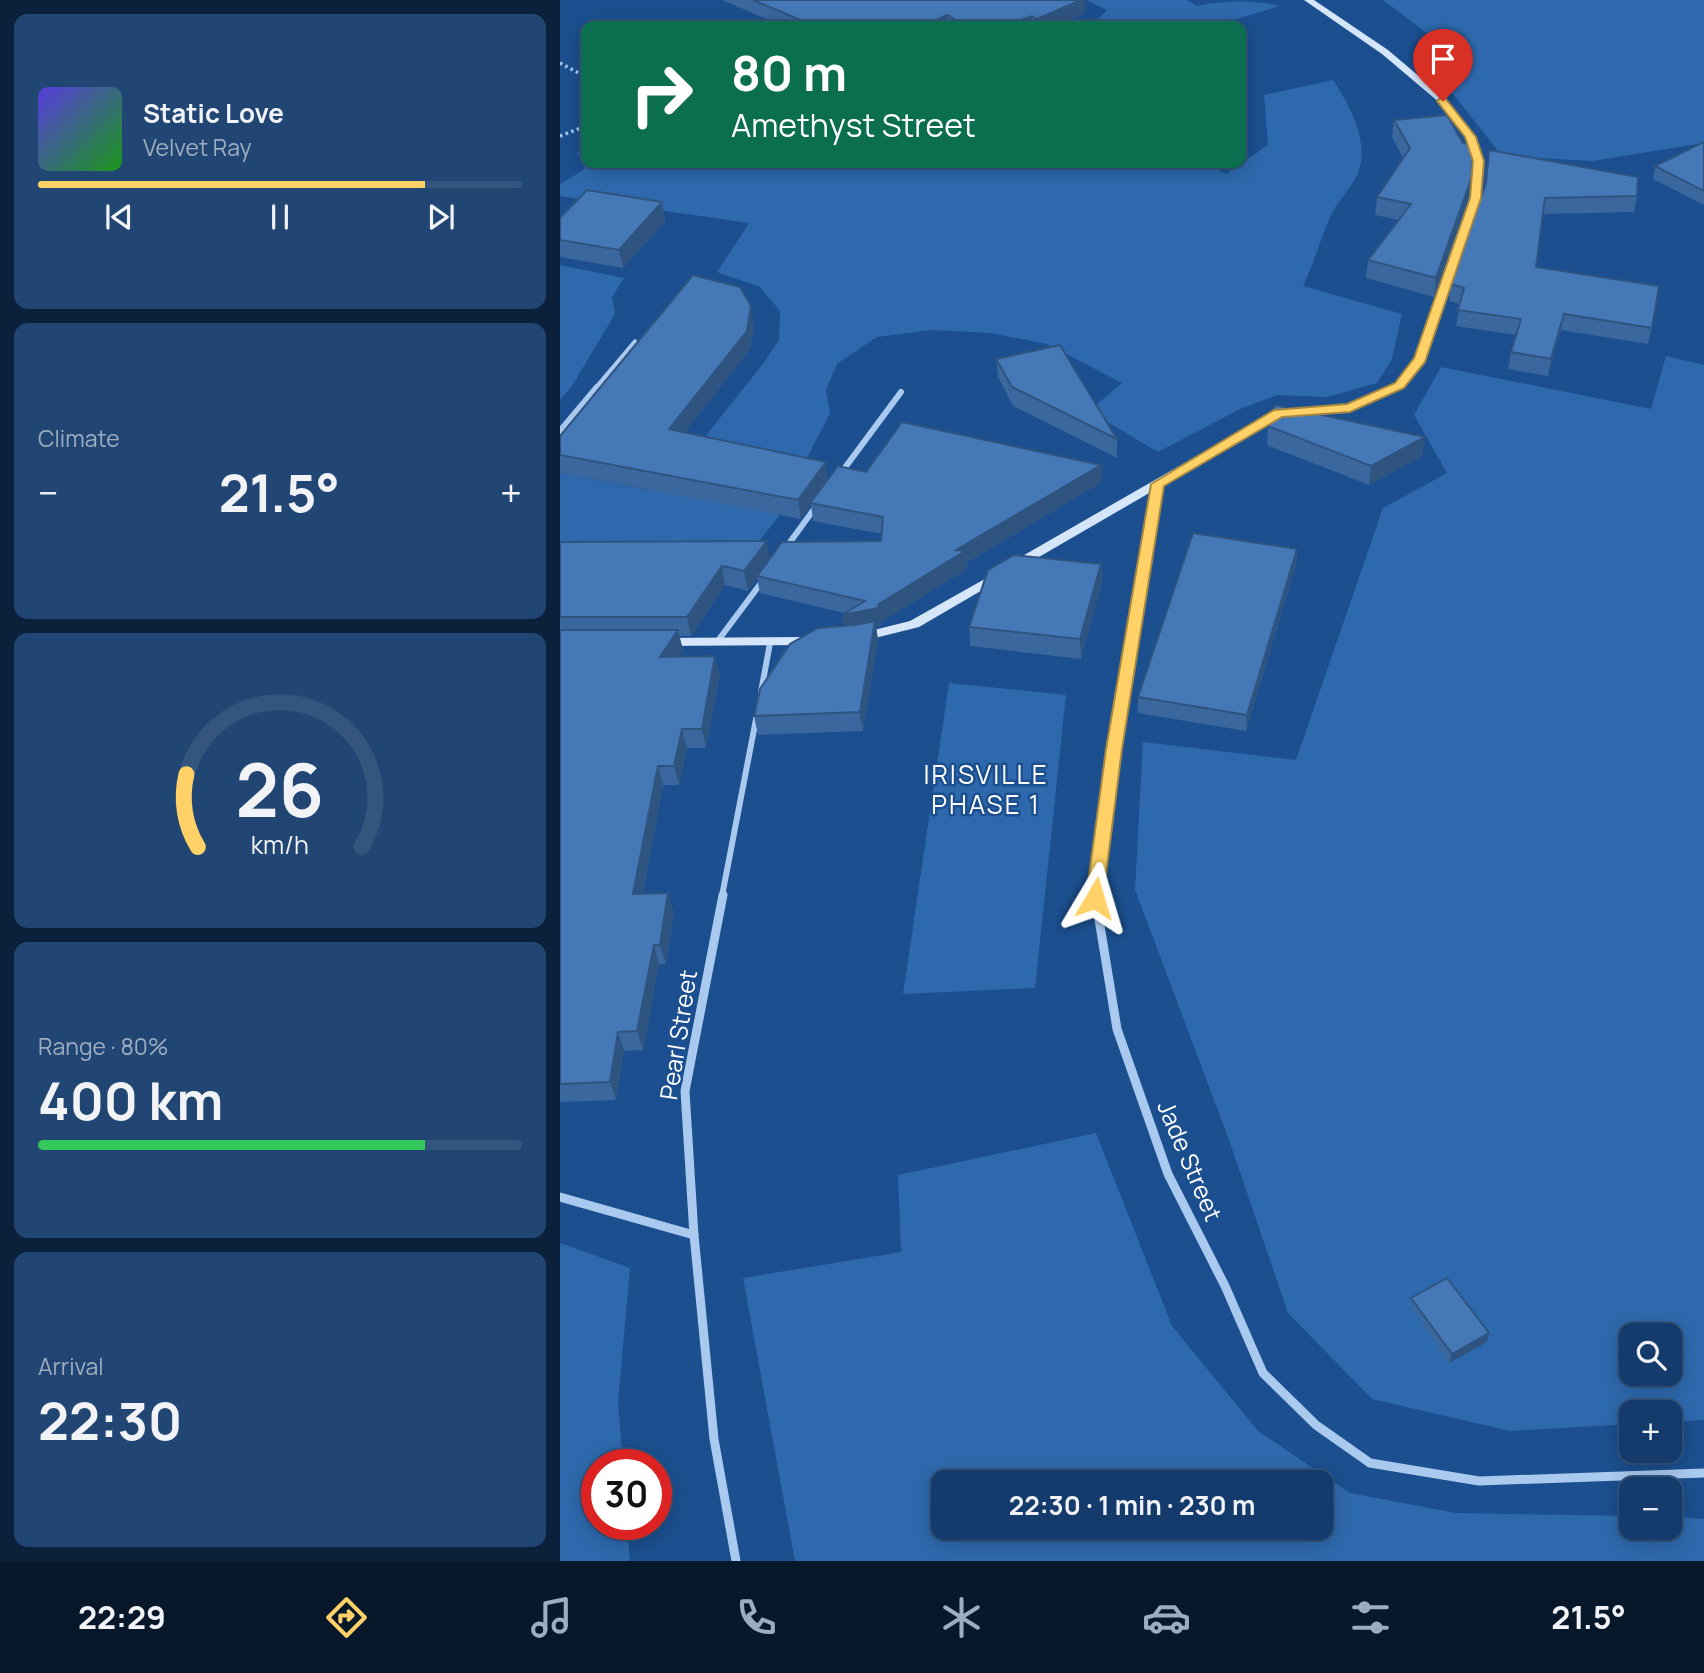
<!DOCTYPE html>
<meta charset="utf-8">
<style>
body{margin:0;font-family:Manrope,sans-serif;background:#214673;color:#f1f3f6;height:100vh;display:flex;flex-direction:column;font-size:26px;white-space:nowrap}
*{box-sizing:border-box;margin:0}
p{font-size:23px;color:#9dadc1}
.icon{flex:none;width:38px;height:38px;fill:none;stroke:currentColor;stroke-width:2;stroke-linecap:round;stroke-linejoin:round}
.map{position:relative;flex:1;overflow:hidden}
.details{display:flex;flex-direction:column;gap:14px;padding:14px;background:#0b203b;width:560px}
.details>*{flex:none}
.banner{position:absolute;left:21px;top:21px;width:665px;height:147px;border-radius:14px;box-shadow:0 4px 18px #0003,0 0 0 2px #33557e;background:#0b6e4f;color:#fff;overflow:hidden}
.tools{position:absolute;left:1059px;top:1323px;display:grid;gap:14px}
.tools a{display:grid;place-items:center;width:63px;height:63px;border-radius:14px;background:#143b6b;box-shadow:0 4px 18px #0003,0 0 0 2px #33557e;font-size:35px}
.speed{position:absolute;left:21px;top:1449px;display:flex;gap:14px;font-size:35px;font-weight:700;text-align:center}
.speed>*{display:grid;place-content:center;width:91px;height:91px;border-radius:50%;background:#143b6b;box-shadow:0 4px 18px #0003,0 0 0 2px #33557e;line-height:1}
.speed .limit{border:10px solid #d22;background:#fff;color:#111}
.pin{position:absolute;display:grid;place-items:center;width:60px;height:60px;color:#fff;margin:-72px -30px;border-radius:50% 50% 50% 0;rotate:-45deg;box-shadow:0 0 7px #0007}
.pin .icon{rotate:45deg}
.me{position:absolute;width:77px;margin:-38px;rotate:7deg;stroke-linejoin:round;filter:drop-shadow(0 0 5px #0008)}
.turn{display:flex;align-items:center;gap:24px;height:147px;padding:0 35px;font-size:32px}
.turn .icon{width:91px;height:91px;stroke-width:2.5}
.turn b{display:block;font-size:49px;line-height:60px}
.big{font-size:52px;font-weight:700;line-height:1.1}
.details .tile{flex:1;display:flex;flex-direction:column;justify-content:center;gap:10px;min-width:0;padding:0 24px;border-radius:14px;background:#214673}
.details .dial{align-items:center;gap:0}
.dial svg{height:182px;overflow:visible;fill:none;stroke:#33557e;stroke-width:7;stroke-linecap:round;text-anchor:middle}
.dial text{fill:#f1f3f6;stroke:none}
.song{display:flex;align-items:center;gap:21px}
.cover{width:84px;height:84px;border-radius:10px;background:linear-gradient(135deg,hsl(250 70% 55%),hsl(120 70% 35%))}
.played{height:7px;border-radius:4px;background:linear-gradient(90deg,#ffd166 80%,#33557e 80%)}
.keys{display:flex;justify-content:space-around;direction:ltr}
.heat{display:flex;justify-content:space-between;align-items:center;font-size:38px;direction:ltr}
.charge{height:10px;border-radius:5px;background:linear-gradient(90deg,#34c759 80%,#33557e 0)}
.trip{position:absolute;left:371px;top:1470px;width:402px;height:70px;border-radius:14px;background:#143b6b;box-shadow:0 4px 18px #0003,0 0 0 2px #33557e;font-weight:700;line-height:70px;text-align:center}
.dock{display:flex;height:112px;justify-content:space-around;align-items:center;background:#08182b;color:#9dadc1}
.dock .icon{width:49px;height:49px}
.dock .current{color:#ffd166}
.dock b{font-size:32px;color:#f1f3f6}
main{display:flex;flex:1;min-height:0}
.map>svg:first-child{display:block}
.green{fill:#2e69ad;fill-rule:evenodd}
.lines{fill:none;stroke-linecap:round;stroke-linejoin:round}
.path{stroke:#a9c9ee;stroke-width:3.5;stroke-dasharray:2.5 3.5;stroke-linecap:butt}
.street-far2{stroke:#a9c9ee;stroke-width:5}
.street-far1{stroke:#a9c9ee;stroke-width:6}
.street{stroke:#a9c9ee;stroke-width:9}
.secondary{fill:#d6e6fa;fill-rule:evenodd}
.wall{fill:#3a679d}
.shaded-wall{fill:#305480}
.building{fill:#4478b7;stroke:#305480;stroke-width:2}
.route{fill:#ffd166;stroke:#a68842;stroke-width:2}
.labels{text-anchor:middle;stroke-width:5;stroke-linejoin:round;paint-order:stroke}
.street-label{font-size:24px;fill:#fff;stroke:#1b4f8f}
.neighbourhood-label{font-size:26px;letter-spacing:2px;fill:#fff;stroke:#1b4f8f}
</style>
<main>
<section class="details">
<div class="tile">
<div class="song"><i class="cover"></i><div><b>Static Love</b><p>Velvet Ray</p></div></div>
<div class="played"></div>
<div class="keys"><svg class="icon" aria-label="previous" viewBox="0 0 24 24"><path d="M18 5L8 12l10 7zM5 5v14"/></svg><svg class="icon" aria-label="pause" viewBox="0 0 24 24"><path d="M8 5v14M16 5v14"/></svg><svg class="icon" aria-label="next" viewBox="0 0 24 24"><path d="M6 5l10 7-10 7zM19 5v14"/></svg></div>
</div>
<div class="tile"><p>Climate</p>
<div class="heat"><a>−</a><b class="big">21.5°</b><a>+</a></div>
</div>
<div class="tile dial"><svg viewBox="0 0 100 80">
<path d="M14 69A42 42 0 1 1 86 69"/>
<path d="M14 69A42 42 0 0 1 9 37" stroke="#ffd166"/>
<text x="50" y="56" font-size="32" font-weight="700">26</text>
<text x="50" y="72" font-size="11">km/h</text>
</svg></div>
<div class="tile"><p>Range · 80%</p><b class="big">400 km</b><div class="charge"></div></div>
<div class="tile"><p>Arrival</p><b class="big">22:30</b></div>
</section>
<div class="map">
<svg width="1144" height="1561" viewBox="0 0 1144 1561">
<rect width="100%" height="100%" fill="#1b4f8f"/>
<g class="green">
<path d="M526 0H626L638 6C662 0 695 0 720 6L653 26H531L547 10Z"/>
<path d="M823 0H1144V143L1032 161 942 156 879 76 913 68Z"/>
<path d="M773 80C790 106 811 143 797 175 791 188 780 199 773 211 761 235 755 262 743 286L842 314 832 359 817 383 767 397 717 395 680 409 598 452 529 411 562 383 487 344 430 333 371 330 317 337 277 364 266 390 270 413 243 466 140 443 202 365 219 340 220 311 200 287 157 272 189 223 0 196V184L25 169 17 152 26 147V163H644L666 174 708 145 704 95Z"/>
<path d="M0 265 64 278 52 297 55 314 12 386 0 400Z"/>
<path d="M1106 356 1144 365V1420L1110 1422V1412H1071V1424L950 1431 812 1399 728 1313 668 1137 575 890 583 742 736 760 823 508 887 473 854 415 881 367 1091 409ZM1071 1335H1110V1374H1071Z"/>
<path d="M0 473 82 489 128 491 222 512 172 576 0 550Z"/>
<path d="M389 683 506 695 475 988 343 994Z"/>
<path d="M536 1133 612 1326 698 1431 790 1493 896 1513 1071 1516V1528H1110V1516L1144 1519V1561H235L183 1278 341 1252 338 1175ZM383 1482H761V1528H383Z"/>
<path d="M0 1243 70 1268 58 1402 63 1465H37V1524H67L70 1561H0Z"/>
</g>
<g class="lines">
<g class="path">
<path d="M0 63 26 77"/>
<path d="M0 136 26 126"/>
</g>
<path class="street-far2" d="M36 388 75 342"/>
<g class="street-far1">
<path d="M0 431 37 387"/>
<path d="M281 473 341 392"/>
<path d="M225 549 257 505"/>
<path d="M157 642 204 579"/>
<path d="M201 692 210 643"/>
<path d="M162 896 197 714"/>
<path d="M535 896 554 749 598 484"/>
</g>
<g class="street">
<path d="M163 895 125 1091 134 1235 154 1439 176 1561"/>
<path d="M535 895 557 1029 608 1174 665 1286 703 1373 756 1425 810 1463 919 1481 1144 1473"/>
<path d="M0 1197 134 1235"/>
</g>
<g class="secondary">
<path d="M744 0H754L828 50 886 99 915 137 924 161 921 198 866 359 843 388 790 411 722 416 460 568H452L450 565 452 562 715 411 788 405 835 384 855 359 911 198 914 161 905 137 880 103 822 54Z"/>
<path d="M439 571 443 572 445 575 443 578 359 627 299 642 292 638 294 635 350 621Z"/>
<path d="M251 637 258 641 251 645 103 646 96 642 103 638Z"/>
</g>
</g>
<g class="wall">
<path d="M162 0H525V13L494 26H223Z"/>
<path d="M834 120 908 197 874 297 806 278 808 260 839 220 815 215 817 197 843 158 832 137Z"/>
<path d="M1144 142V205L1093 179 1095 166Z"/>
<path d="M929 150 1077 196 1074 212 983 214 976 267 1092 328 1088 344 1001 330 988 376 948 369 951 352 956 335 896 326 900 304 889 301 891 284 924 187Z"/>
<path d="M102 202 105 221 63 268 0 257V218Z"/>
<path d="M194 325 190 349 125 432 268 480 306 472 541 465 542 482 406 563 407 569 321 622 320 626H316L318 640 303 731 198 735 194 716 284 626 282 615 284 613 200 593 197 578 188 591 165 585 131 636H119L123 650 118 657 160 676 146 748H127L119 785H103L83 893 114 912 106 964H99L83 1050 64 1051 56 1100 0 1102V542L210 558 321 541 322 534 253 521 251 505 241 519 0 473V436Z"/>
<path d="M436 359 557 439V458L453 406 438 377Z"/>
<path d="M708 426 865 437 862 456 809 485 707 445Z"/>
<path d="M737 549 736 565 686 731 578 713V697Z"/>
<path d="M541 564 542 583 521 659 410 646 409 627Z"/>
<path d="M851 1298 929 1333 927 1342 889 1363 850 1306Z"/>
</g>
<g class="shaded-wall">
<path d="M521 0H525V13L494 26H477V19Z"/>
<path d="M387 15 388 26H365Z"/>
<path d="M472 16V26H445Z"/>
<path d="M911 179 908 197 874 297 876 278Z"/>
<path d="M102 202 105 221 63 268 59 250Z"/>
<path d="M191 306 194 325 190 349 113 448 109 429Z"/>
<path d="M1004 314 1001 330 988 376 991 359Z"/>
<path d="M865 437 862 456 809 485 811 466Z"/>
<path d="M266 462 268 481 250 503 251 505 241 519 238 500Z"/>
<path d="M541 465 542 482 406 563 407 569 321 622 320 626H316L318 640 303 731 282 615 319 604 396 550Z"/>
<path d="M207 541 210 560 197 576V578L188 591 184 571Z"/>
<path d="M737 549 736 565 686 731 687 715Z"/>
<path d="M541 564 542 583 521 659 520 639Z"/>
<path d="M162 566 165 585 131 636 127 617Z"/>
<path d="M118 630 123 650 105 676 100 657Z"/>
<path d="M155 656 160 676 146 748 142 729Z"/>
<path d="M122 729 127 748 119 785 114 766Z"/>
<path d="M98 766 103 785 79 912 73 894Z"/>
<path d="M108 893 114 912 106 964 100 945Z"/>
<path d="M94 945 99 964 83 1050 77 1031Z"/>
<path d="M58 1032 64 1051 56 1100 50 1082Z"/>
<path d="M929 1333 927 1342 889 1363 892 1354Z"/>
</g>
<g class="building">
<path d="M193 0H521L477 19 472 16 445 26H406L387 15 365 26H255Z"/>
<path d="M887 115 903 143 914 145 911 179 876 278 808 260 851 204 817 197 850 148 834 120Z"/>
<path d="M1144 142V191L1095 166Z"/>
<path d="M929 150 1078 177 1077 196 985 198 976 267 1099 286 1092 328 1004 314 991 359 951 352 961 319 898 310 904 288 891 284 926 183Z"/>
<path d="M27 190 102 202 59 250 0 240V218Z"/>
<path d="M133 275 180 287 191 306 187 331 109 429 266 462 238 500 0 455V436Z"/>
<path d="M500 345 557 439 452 387 436 359Z"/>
<path d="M715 405 865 437 811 466 708 426Z"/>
<path d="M342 422 541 465 396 550 405 551 319 604 318 608 282 615 305 601 197 576 222 542 321 541 323 517 250 503 278 466 306 472Z"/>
<path d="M633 533 737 549 687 715 578 697Z"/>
<path d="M207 541 184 571 162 566 127 617H0V542Z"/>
<path d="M454 555 541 564 520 639 409 627 428 570Z"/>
<path d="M315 621 300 712 194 716 200 689 230 644 258 628 295 625Z"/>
<path d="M0 630H118L100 657 155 656 142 729H122L114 766H98L73 894 108 893 100 945H94L77 1031 58 1032 50 1082 0 1084Z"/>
<path d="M887 1278 929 1333 892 1354 851 1298Z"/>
</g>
<path class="route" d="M879 99H886L916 137 924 161 921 198 865 362 844 388 790 412 722 417 604 486 562 749 543 898 541 902H529L526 898 546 749 591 484 714 410 787 404 835 383 854 358 910 198 913 161 905 137 877 101Z"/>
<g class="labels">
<g class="street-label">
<text transform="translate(119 1035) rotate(-81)" y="8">Pearl Street</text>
<text transform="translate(629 1161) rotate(67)" y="8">Jade Street</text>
</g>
<g class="neighbourhood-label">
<text x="426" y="784">IRISVILLE<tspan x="426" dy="30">PHASE 1</tspan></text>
</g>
</g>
</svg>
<div class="tools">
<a><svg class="icon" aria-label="search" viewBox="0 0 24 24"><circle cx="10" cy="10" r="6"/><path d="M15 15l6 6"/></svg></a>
<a>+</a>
<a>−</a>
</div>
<div class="speed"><div class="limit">30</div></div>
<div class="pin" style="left:883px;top:101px;background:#d93025"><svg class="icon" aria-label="arrive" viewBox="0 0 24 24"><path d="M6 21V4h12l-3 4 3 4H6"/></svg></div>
<svg class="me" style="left:535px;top:898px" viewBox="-20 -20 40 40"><path d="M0-17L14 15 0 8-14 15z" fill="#ffd166" stroke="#fff" stroke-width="4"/></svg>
<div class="trip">22:30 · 1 min · 230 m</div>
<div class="banner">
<div class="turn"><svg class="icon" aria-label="right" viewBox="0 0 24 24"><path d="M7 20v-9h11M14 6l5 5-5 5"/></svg><div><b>80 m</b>Amethyst Street</div></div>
</div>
</div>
</main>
<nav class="dock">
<b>22:29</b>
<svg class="icon current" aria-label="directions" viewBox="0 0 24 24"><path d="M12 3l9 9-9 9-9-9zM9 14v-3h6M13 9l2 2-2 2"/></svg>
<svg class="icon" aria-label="music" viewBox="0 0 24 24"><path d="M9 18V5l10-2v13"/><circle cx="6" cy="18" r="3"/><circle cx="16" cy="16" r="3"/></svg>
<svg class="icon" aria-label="phone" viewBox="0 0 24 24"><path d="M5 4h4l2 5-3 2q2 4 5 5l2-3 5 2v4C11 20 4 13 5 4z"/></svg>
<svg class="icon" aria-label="climate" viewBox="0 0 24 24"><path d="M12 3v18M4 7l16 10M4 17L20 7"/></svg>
<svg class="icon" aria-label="car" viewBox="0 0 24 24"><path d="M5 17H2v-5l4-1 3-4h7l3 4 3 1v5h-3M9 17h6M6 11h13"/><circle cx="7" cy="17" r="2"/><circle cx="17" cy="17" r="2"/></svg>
<svg class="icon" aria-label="filters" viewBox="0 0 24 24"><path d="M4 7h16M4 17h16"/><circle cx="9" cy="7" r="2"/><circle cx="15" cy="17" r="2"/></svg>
<b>21.5°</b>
</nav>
